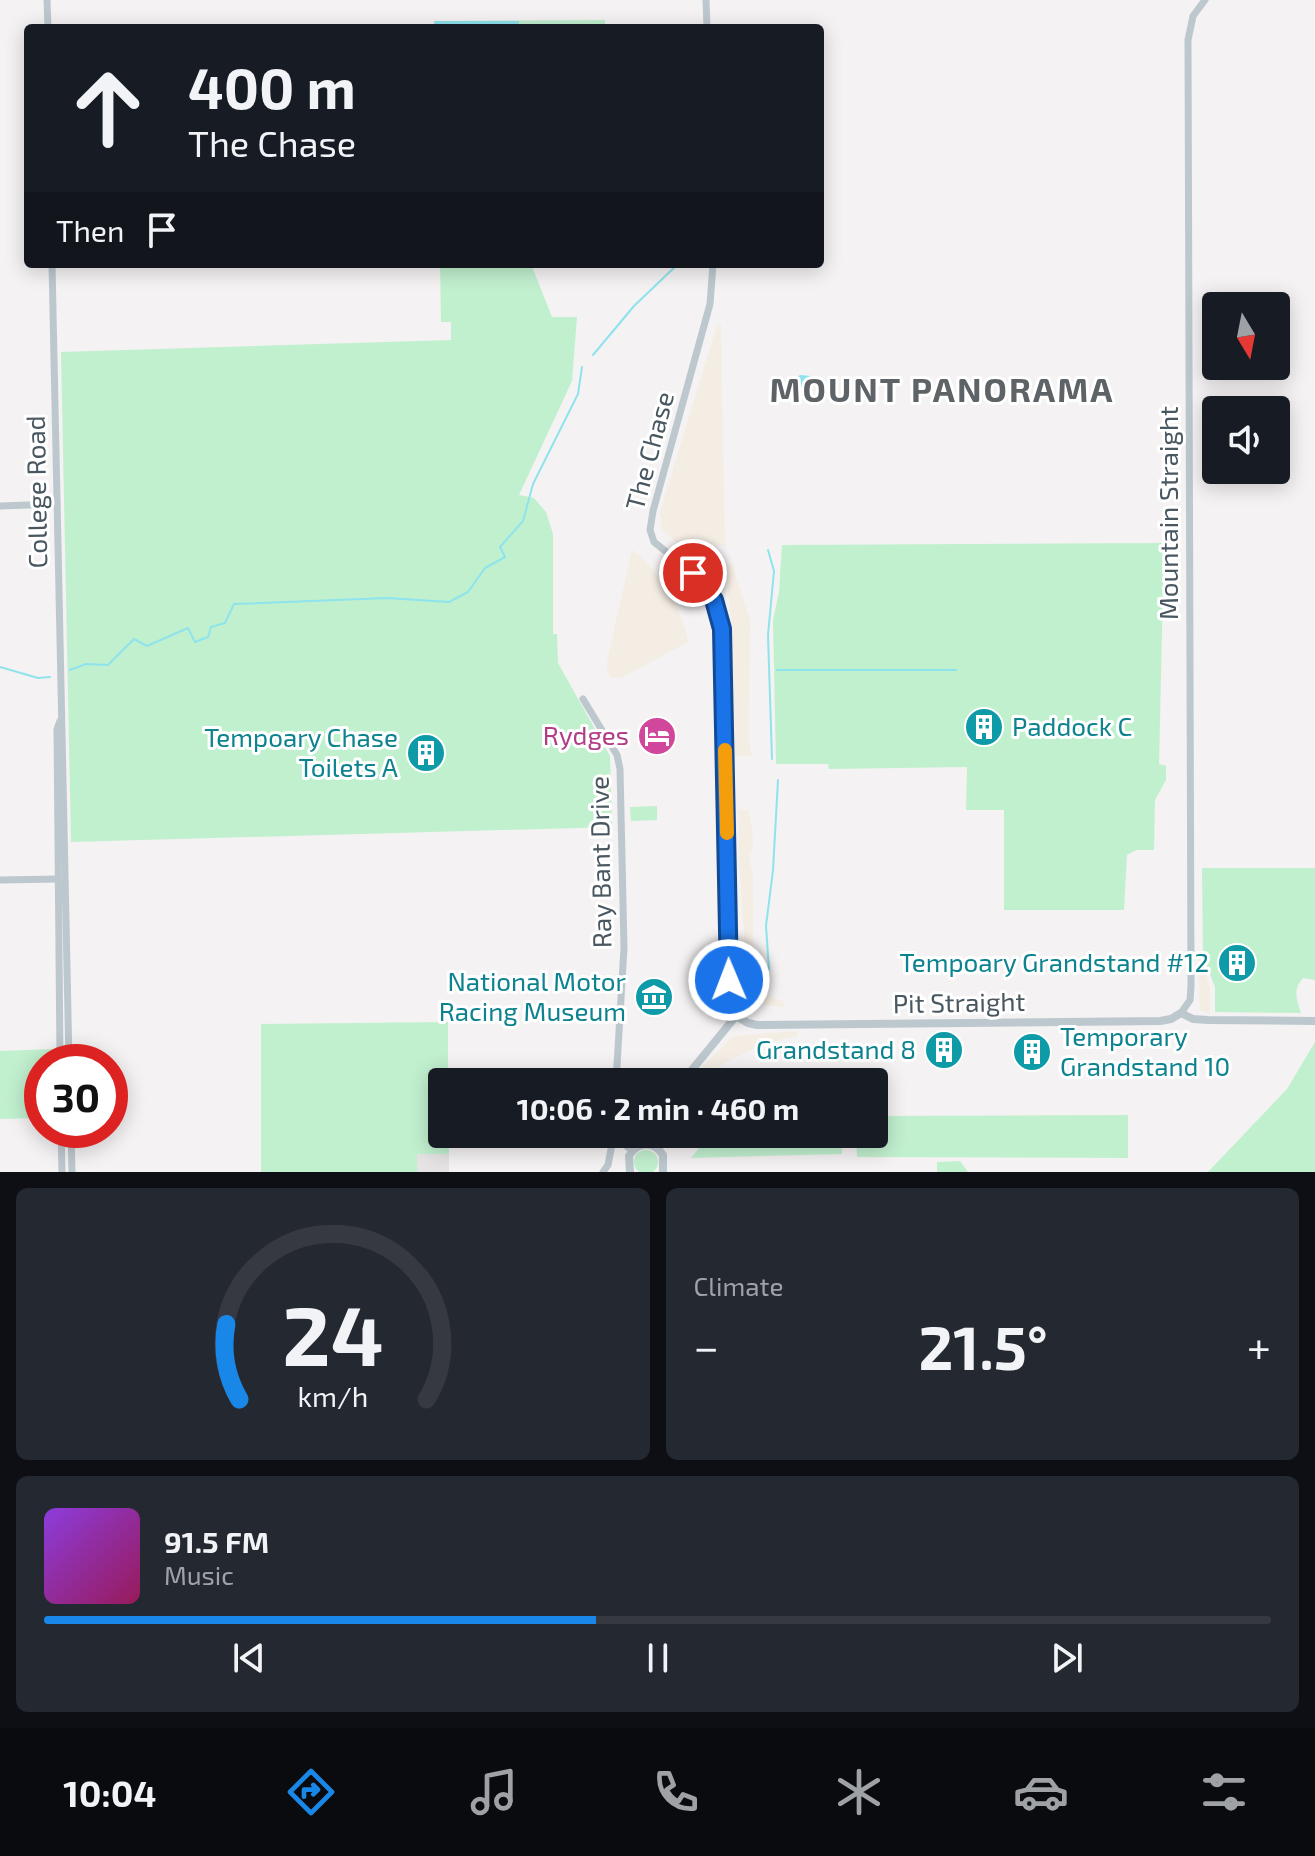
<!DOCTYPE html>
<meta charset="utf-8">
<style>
body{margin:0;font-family:"Exo 2",sans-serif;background:#242831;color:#f1f3f6;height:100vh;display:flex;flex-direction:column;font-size:30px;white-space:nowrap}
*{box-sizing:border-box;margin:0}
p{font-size:26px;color:#9ea1a6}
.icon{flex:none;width:44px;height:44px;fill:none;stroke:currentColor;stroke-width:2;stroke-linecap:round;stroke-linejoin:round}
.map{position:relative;height:1172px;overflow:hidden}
.sheet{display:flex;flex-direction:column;gap:16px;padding:16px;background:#0d0f14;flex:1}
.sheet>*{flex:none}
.banner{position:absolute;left:24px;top:24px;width:800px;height:244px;border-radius:8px;box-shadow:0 4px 20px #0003;background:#171b24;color:#f1f3f6;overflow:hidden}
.needle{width:52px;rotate:170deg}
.fabs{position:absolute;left:1202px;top:292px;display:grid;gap:16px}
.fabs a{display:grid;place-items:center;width:88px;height:88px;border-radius:8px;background:#171b24;box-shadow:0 4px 20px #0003;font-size:40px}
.speed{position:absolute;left:24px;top:1044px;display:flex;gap:16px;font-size:40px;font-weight:700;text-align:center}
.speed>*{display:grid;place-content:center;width:104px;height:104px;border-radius:50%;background:#171b24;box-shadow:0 4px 20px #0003;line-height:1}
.speed .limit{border:12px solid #d22;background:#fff;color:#111}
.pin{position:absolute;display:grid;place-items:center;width:68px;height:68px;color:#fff;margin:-34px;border:4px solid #fff;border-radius:50%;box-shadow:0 2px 8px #0007}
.me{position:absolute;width:88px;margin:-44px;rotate:359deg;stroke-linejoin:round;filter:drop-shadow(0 0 6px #0008)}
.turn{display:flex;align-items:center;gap:28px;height:168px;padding:0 32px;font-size:36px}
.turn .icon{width:104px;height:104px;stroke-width:2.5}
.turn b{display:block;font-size:56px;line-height:68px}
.then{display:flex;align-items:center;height:76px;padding:0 32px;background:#0003;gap:16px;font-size:30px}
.big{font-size:60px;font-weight:700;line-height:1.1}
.sheet .card{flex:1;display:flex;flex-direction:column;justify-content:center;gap:12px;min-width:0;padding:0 28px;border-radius:12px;background:#242831}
.sheet .dial{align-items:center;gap:0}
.dial svg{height:208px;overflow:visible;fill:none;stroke:#363941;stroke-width:7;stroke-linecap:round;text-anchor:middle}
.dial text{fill:#f1f3f6;stroke:none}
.song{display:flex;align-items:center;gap:24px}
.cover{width:96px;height:96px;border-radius:12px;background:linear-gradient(135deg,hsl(270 70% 55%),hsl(330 70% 35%))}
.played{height:8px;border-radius:4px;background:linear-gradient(90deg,#1987e7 45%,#363941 45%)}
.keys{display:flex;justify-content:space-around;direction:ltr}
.heat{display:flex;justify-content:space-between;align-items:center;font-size:44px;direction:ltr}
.sheet .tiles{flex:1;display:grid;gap:16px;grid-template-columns:1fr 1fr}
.card:last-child{grid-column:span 2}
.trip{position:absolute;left:428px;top:1068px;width:460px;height:80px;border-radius:8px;background:#171b24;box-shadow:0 4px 20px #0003;font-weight:700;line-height:80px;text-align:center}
.dock{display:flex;height:128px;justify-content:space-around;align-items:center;background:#090b0e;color:#9ea1a6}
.dock .icon{width:56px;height:56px}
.dock .on{color:#1987e7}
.dock b{font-size:36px;color:#f1f3f6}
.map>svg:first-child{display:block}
.education{fill:#e5e3e4}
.green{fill:#c1f0cf}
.sand{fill:#f4ede4}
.water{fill:#8ee3ed}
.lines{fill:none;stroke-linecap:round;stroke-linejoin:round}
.stream{stroke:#8ee3ed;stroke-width:2}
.minor{stroke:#bdc8ce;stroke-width:7}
.tertiary{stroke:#bdc8ce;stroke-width:8}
.route-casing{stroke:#114b97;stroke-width:20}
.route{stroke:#1a73e8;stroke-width:14}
.slow{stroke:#f59e0b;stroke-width:14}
.labels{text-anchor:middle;stroke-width:6;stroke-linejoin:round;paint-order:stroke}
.street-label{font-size:26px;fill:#495760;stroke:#fff}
.culture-label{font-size:26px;fill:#0d838f;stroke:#fff;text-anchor:end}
.hotel-label{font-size:26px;fill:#b23c85;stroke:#fff;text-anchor:end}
.district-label{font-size:34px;font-weight:bold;letter-spacing:2px;fill:#5e6367;stroke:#fff}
</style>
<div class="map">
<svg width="1315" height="1172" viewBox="0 0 1315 1172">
<rect width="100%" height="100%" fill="#f4f2f2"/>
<rect class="education" x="417" y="1154" width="32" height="18"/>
<g class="green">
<path d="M605 20V28H435L434 21Z"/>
<path d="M440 264H531L552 317H577L572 381 519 495 534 498 546 512 553 534V634H557L558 663 610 756 612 827 71 842 61 352 451 340V322H441Z"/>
<path d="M1164 543 1159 764 1166 766V780L1155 800 1154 850H1136L1127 855 1124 910H1004V810H966L967 767 829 769 828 764H776L773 620 779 592 782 545Z"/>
<path d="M657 806V820L631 821 630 807Z"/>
<path d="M1202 868H1315V980L1303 978C1293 989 1296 999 1301 1013L1215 1012V987L1203 956Z"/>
<path d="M448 1022V1082H442V1134H449V1154H417V1172H261V1024Z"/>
<path d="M1315 1042V1172H1208L1287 1089Z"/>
<path d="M55 1049 56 1062H42V1118L0 1119V1051Z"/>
<path d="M1128 1115V1158L857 1157 856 1134H874V1116Z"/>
<path d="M720 1134H842V1154L691 1158 704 1142Z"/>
<circle cx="646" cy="1162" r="12"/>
<path d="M960 1161 968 1172H937V1162Z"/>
</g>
<g class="sand">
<path d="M717 325H721L725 546 679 545 662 529 660 512Z"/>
<path d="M632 550C659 569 682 610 688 642L621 678H612L607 671V661Z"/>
<path d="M732 564 750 620 749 742 752 756H732L731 616 726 565Z"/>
<path d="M739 809 748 810 752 827 753 846 749 858 753 877V962L746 963 739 862Z"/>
<path d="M1198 959H1202L1210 989V1014L1200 1010Z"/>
<path d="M743 978C761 986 761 995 782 1001L785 1007 741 1002 740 979Z"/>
<path d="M797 1031V1036C763 1043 734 1055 707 1075L699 1070 733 1036Z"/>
</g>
<g class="water">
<path d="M434 21H519V28H435Z"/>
<path d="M800 375 811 376 817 381 806 389H798L795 385 796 378Z"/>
</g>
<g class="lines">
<g class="stream">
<path d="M593 355 634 306 678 264"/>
<path d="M768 550 774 571 768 635 772 759"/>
<path d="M0 667 38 678 50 677"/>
<path d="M70 670 86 664 108 665 134 639 147 646 188 628 195 642 208 637 211 627 225 623 234 604 387 598 449 602 468 592 485 568 505 557 500 547 523 521 533 484 578 394 582 367"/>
<path d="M777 670H956"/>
<path d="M769 970 766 926 773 870 778 780"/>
</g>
<g class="minor">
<path d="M47 0 48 28"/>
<path d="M706 0 707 28"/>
<path d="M52 264 69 1062"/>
<path d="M713 264 710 304 653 511 650 530 654 542 699 578 714 600 720 619 730 991 731 1008 736 1016"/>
<path d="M0 506 57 504"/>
<path d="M583 699 617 755 620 769 624 948 616 1082"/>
<path d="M60 721 57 729 60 1062"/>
<path d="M0 880 58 879"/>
<path d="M1181 1013 1190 1000 1191 986 1188 40 1193 16 1205 0"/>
<path d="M61 1130 62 1172"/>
<path d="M71 1130 72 1172"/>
<path d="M619 1134 623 1143 632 1151"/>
<path d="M603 1172 608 1165 614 1134"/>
</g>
<g class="tertiary">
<path d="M682 1082 736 1016 748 1023 757 1025 1160 1021 1171 1019 1181 1013 1193 1019 1208 1020 1315 1021"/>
<path d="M630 1172 629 1156C638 1141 654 1141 663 1155V1172"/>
</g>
</g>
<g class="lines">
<defs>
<path id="route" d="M693 573 714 600 722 629 729 980"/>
</defs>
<use href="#route" class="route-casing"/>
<use href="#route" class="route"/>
<path class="slow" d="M725 750 727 833"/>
</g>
<defs>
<symbol id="building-disc" viewBox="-11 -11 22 22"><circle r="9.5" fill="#0f9aa8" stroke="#fff"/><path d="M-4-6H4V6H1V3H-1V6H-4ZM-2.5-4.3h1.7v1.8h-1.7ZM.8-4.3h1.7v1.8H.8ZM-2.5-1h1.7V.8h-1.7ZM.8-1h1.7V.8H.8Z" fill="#fff"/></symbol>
<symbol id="hotel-disc" viewBox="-11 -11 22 22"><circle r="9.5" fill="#d1479c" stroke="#fff"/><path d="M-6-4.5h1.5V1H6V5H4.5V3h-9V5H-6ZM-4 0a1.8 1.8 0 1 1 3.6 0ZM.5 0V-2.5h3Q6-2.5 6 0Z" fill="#fff"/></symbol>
<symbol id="museum-disc" viewBox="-11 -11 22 22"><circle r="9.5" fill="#0f9aa8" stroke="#fff"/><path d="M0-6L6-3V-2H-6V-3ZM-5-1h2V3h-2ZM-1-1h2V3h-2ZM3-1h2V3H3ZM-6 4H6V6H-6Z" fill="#fff"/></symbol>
</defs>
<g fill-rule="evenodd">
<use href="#building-disc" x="962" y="705" width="44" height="44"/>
<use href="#hotel-disc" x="635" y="714" width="44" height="44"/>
<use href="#building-disc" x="404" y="731" width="44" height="44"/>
<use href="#building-disc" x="1215" y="941" width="44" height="44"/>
<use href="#museum-disc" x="632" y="975" width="44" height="44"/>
<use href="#building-disc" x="922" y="1028" width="44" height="44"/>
<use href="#building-disc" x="1010" y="1030" width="44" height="44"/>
</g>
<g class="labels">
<g class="street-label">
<text transform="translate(650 451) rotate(-75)" y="9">The Chase</text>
<text transform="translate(37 492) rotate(-91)" y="9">College Road</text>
<text transform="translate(1169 513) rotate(-90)" y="9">Mountain Straight</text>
<text transform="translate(601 862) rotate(-91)" y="9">Ray Bant Drive</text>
<text transform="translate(959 1003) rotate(-1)" y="9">Pit Straight</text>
</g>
<g class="culture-label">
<text x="1012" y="736" text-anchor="start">Paddock C</text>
<text x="398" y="747">Tempoary Chase<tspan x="398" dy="30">Toilets A</tspan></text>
<text x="1209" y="972">Tempoary Grandstand #12</text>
<text x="626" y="991">National Motor<tspan x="626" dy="30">Racing Museum</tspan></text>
<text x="1060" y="1046" text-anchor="start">Temporary<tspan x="1060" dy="30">Grandstand 10</tspan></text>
<text x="916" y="1059">Grandstand 8</text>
</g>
<g class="hotel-label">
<text x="629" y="745">Rydges</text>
</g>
<g class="district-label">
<text x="942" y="402">MOUNT PANORAMA</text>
</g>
</g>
</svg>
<div class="fabs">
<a><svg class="needle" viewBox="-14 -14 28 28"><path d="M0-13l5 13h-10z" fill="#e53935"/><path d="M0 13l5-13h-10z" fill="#9ea1a6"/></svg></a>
<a><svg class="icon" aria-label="sound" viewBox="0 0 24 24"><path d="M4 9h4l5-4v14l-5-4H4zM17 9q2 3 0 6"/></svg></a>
</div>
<div class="speed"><div class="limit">30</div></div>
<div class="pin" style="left:693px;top:573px;background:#d93025"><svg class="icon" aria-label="arrive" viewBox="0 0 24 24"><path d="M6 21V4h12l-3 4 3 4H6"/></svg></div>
<svg class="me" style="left:729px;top:980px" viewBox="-20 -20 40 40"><circle r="17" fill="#1a73e8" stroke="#fff" stroke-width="3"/><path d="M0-11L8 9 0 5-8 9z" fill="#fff"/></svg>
<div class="trip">10:06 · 2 min · 460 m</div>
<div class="banner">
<div class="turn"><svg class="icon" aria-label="ahead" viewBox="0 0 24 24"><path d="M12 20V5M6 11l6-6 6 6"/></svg><div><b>400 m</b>The Chase</div></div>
<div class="then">Then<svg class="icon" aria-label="arrive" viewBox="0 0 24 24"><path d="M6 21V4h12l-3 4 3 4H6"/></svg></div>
</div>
</div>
<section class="sheet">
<div class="tiles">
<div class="card dial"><svg viewBox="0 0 100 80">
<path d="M14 69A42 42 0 1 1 86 69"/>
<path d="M14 69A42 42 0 0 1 9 40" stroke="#1987e7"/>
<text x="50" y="56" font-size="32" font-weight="700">24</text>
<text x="50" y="72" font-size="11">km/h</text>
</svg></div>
<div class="card"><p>Climate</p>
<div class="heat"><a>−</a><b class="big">21.5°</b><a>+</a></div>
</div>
<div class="card">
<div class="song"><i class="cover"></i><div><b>91.5 FM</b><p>Music</p></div></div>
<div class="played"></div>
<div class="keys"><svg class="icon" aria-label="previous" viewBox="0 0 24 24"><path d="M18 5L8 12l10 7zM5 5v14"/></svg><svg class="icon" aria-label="pause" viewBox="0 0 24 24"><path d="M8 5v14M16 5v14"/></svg><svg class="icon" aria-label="next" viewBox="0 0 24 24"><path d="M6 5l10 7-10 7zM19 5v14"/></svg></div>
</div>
</div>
</section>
<nav class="dock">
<b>10:04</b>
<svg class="icon on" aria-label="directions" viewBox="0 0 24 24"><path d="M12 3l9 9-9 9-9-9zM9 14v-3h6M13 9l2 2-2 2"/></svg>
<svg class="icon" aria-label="music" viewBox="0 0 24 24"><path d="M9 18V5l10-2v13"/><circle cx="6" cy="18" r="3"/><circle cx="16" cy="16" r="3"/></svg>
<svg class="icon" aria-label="phone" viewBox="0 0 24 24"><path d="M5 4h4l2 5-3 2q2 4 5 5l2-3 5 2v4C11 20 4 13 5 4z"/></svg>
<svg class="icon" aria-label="climate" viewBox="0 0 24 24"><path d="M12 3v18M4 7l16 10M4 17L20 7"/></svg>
<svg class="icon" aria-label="car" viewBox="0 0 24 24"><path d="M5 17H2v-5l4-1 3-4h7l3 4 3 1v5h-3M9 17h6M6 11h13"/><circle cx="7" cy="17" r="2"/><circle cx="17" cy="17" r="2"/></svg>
<svg class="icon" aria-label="filters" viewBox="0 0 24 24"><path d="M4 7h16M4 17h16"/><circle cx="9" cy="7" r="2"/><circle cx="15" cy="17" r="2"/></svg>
</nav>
